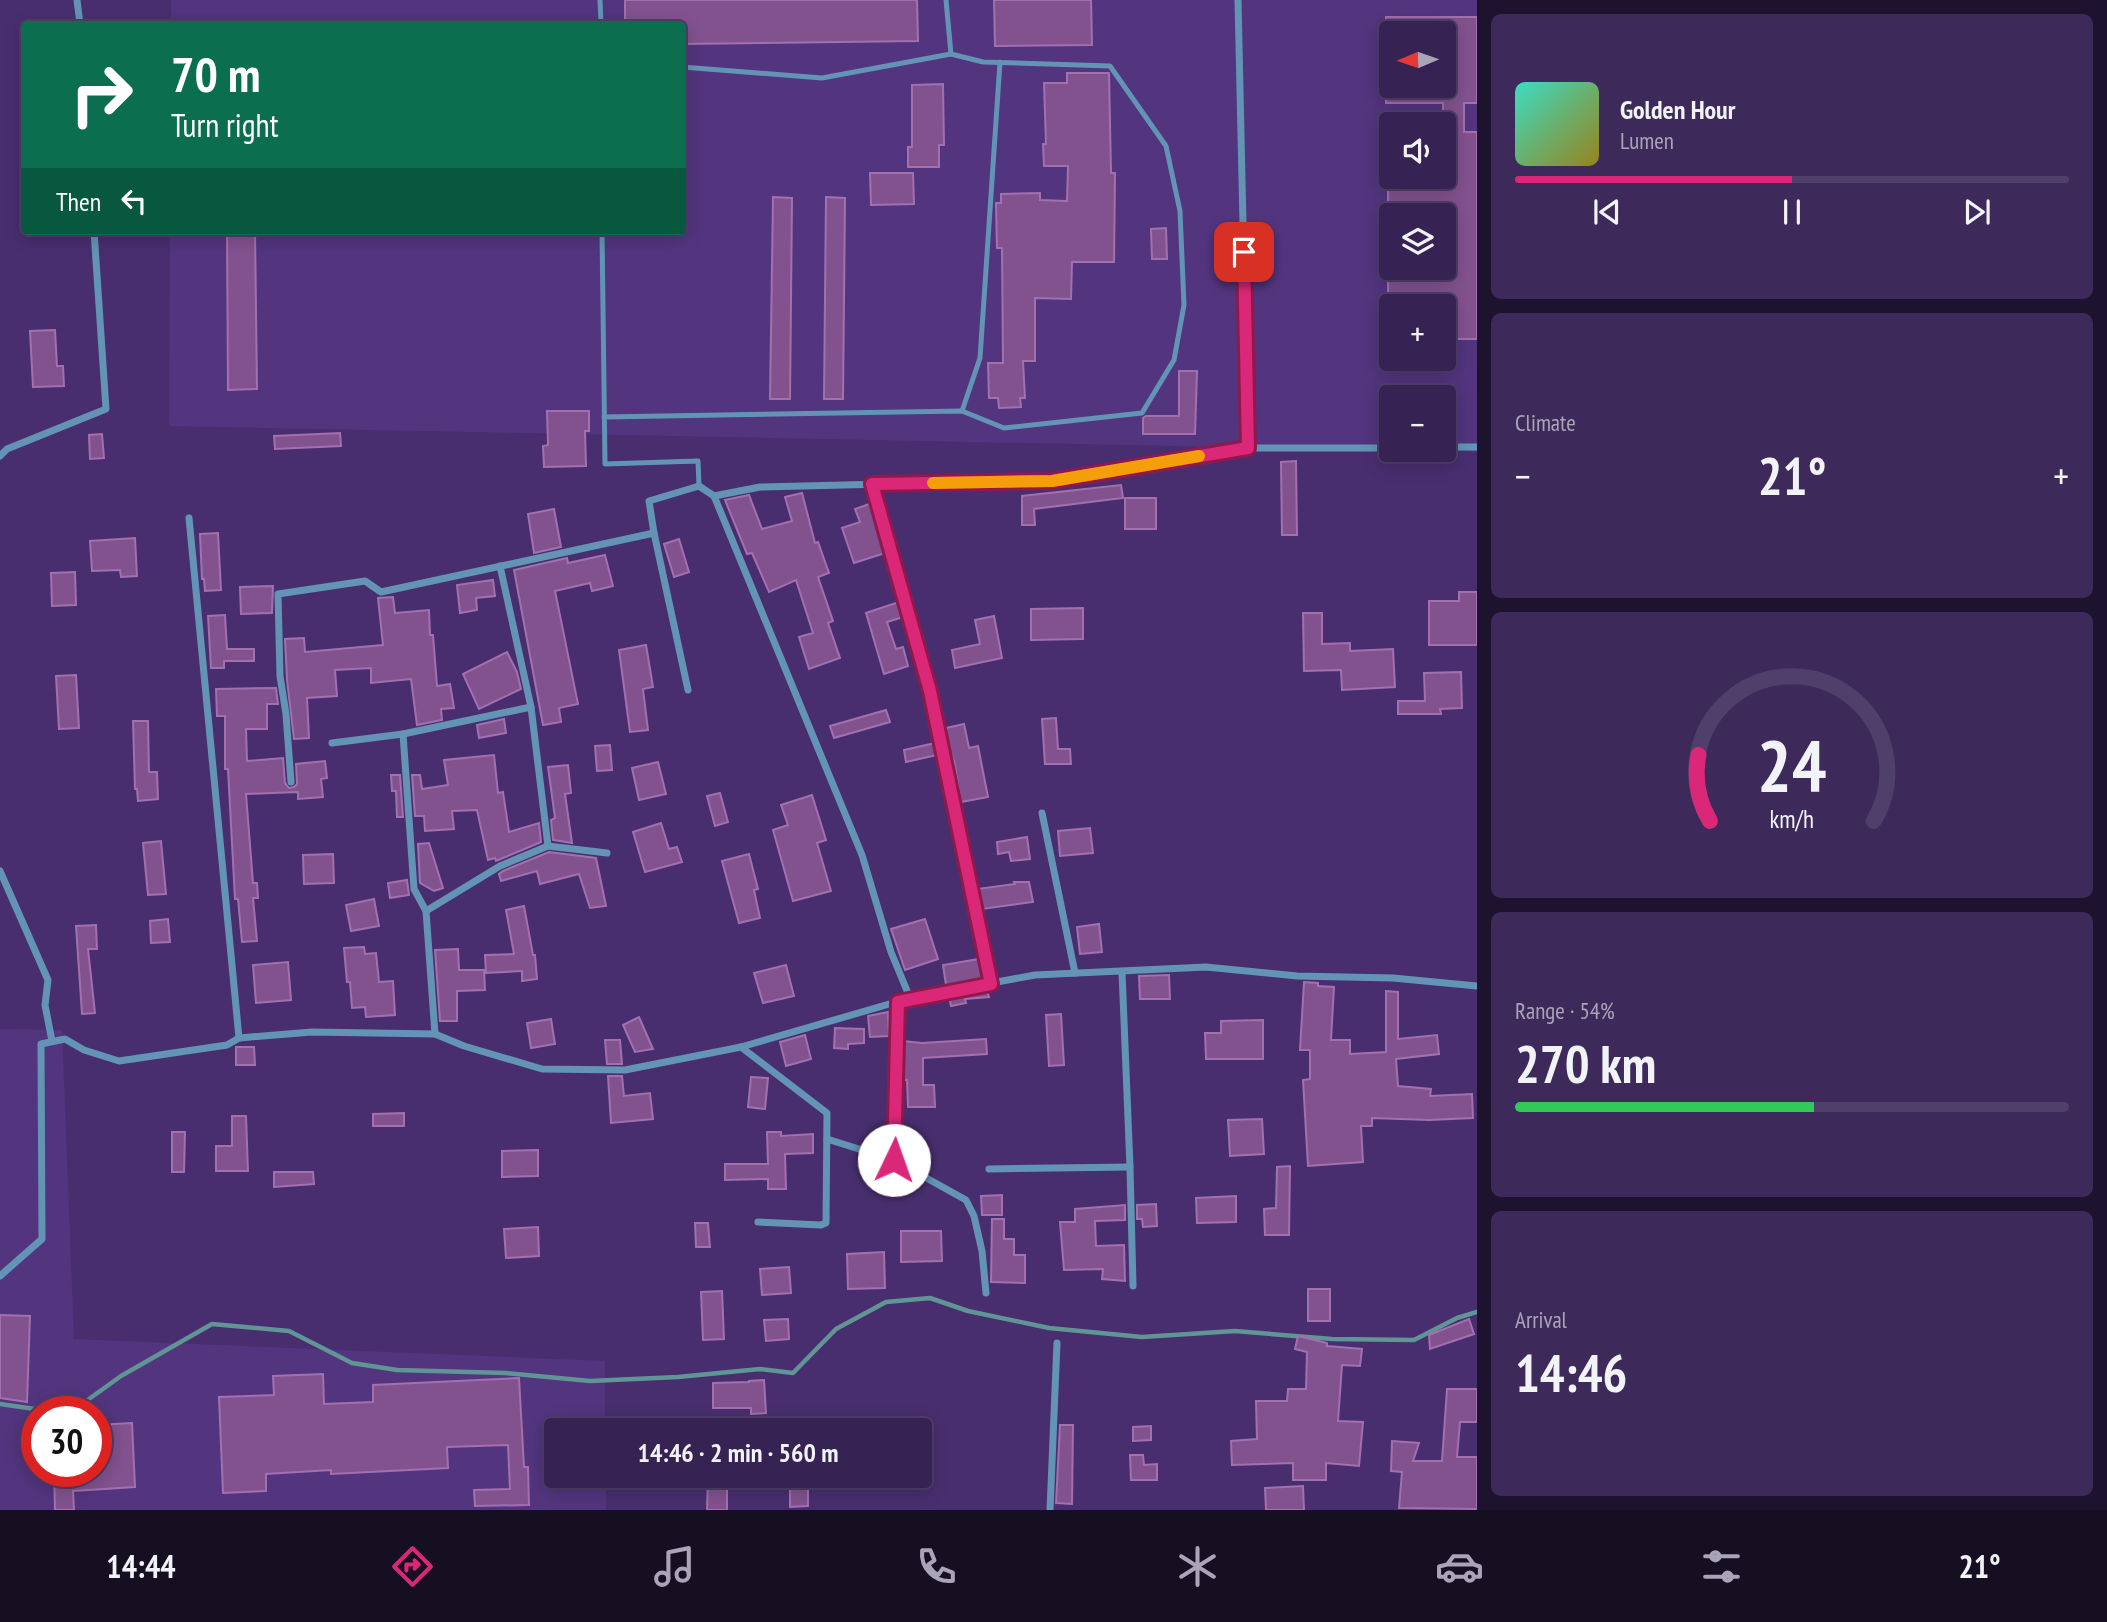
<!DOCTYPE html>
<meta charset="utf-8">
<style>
body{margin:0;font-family:"PT Sans Narrow",sans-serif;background:#3d2a5a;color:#f1f3f6;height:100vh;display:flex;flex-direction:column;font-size:26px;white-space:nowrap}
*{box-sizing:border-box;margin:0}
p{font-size:23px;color:#aaa4b8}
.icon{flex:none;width:38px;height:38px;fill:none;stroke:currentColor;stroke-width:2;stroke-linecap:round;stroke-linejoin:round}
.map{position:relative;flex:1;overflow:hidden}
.side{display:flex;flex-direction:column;gap:14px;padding:14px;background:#1e132e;width:630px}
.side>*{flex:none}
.hud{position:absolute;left:21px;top:21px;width:665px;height:214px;border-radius:7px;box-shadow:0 4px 18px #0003,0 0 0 2px #503f6a;background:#0b6e4f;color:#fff;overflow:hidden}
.needle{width:46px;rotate:268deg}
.buttons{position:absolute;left:1379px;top:21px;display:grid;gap:14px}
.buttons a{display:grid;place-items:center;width:77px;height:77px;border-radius:7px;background:#362253;box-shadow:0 4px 18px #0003,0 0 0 2px #503f6a;font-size:35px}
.speed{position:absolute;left:21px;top:1396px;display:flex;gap:14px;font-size:35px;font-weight:700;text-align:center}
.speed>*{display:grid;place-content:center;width:91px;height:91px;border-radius:50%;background:#362253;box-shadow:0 4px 18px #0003,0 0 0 2px #503f6a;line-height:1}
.speed .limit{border:10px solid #d22;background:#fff;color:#111}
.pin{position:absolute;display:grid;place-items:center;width:60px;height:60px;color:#fff;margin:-30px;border-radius:14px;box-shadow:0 4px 10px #0006}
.me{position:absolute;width:77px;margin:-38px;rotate:3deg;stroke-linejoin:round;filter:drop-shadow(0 0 5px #0008)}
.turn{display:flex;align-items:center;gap:24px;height:147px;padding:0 35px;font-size:32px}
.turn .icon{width:91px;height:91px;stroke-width:2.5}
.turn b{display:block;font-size:49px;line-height:60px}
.then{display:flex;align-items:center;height:66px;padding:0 35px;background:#0003;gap:14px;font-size:26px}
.big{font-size:52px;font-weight:800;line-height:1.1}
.side .widget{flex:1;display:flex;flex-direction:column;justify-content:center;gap:10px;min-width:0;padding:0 24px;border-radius:10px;background:#3d2a5a}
.side .dial{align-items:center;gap:0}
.dial svg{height:182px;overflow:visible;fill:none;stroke:#503f6a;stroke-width:7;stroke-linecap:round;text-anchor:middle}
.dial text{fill:#f1f3f6;stroke:none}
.song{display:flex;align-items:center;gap:21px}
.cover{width:84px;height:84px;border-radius:10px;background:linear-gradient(135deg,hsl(170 70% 55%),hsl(50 70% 35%))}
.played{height:7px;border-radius:4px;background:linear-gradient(90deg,#db2777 50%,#503f6a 50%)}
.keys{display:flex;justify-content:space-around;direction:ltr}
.heat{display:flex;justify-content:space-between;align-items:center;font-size:38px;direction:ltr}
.charge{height:10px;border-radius:5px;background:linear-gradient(90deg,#34c759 54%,#503f6a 0)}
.trip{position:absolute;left:544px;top:1418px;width:388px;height:70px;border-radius:7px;background:#362253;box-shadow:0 4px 18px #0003,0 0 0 2px #503f6a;font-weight:800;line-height:70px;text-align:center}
.menu{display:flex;height:112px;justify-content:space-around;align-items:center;background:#160e21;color:#aaa4b8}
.menu .icon{width:49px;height:49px}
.menu .current{color:#db2777}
.menu b{font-size:32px;color:#f1f3f6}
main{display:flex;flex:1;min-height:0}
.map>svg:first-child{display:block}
.built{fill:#52357e;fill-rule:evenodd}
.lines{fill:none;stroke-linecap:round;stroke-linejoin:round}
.stream{stroke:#609596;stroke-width:4.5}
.building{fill:#82528f;stroke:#a270af;stroke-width:2}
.lane{stroke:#6394b5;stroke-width:5}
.street{stroke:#6394b5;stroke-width:7}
.route-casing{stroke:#8e194d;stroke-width:18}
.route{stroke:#db2777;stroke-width:12}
.slow{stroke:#f59e0b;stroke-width:12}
</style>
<main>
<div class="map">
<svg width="1477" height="1510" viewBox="0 0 1477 1510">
<rect width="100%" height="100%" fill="#482e6f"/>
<g class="built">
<path d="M171 0H1477V452L169 426 170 231H682V24H171ZM1391 33H1444V86H1391ZM1391 124H1444V177H1391ZM1391 215H1444V268H1391ZM1391 306H1444V359H1391ZM1391 397H1444V450H1391Z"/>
<path d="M0 1029 62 1030 74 1339 605 1361V1430H556V1475H606V1510H0ZM37 1412H96V1472H37Z"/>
</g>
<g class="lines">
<g class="stream">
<path d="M0 1404 56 1412"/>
<path d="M71 1412 121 1376 212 1324 289 1331 352 1363 397 1370 505 1373 590 1381 678 1377 760 1369 793 1373 836 1329 886 1302 930 1298 968 1311 1049 1328 1142 1337 1235 1331 1332 1339 1414 1340 1457 1318 1477 1312"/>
</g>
</g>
<g class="building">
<path d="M625 0H917L918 41 682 44V24H625Z"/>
<path d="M994 0H1091L1092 45 995 46Z"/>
<path d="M1386 17H1477V103H1464V132H1477V339H1444V306H1388V268H1444V215H1388V177H1444L1443 103H1386V86H1444V33H1386Z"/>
<path d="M1067 73H1109L1111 173H1115L1114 262H1072L1071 299 1035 298V361H1023L1025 398H1020L1021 407 999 408 998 398H989L988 363H1003L1002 248H997L996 203H1001V194L1040 193V200L1067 201 1068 166H1044L1043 144H1046L1044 83H1067Z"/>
<path d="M943 84 944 145H939V167H908V147H912V85Z"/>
<path d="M870 173H913L914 204 871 205Z"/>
<path d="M773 197 792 198 790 399H770Z"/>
<path d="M826 197 845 198 843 399H824Z"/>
<path d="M1166 228 1167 259H1152L1151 229Z"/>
<path d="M227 231H255L257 389 228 390Z"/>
<path d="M55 330 57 366H63L64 386 33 387 30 331Z"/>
<path d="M1179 371H1197L1195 434H1143V418L1146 416H1179Z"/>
<path d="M547 411H589V431H585L586 466 544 467 543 446 548 445Z"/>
<path d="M340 433 341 446 275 449 274 436Z"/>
<path d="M102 434 104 458 90 459 89 435Z"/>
<path d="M1296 461 1297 535H1282L1281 462Z"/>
<path d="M1121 485 1123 498 1034 509 1035 525H1022V496Z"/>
<path d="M802 493 815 543 818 542 829 573 818 577 833 621 828 623 840 658 809 669 799 637 813 633 796 580 769 592 752 553 747 554 725 500 749 495 762 529 792 521 785 497Z"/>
<rect x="1125" y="498" width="31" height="31"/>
<path d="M869 504 885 553 854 563 842 528 860 522 855 509Z"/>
<path d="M554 509 561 547 534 553 528 514Z"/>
<path d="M218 533 221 590 205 591 204 579H202L200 534Z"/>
<path d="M135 538 137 576 121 577 120 570 92 571 90 541Z"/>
<path d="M679 539 689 572 674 577 664 544Z"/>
<path d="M605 555 613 586 592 591 590 583 555 591 578 704 559 708 561 722 543 725 514 570 567 558 568 563Z"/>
<path d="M75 572 76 605 52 606 51 573Z"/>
<path d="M493 580 495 596 476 598 477 610 460 613 457 585Z"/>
<path d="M273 586 272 613 241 614 240 587Z"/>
<path d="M1459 592H1477V645H1429V601H1459Z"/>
<path d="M393 597 395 613 429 610 430 635H433L437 686 450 684 454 708 441 709 442 720 417 725 411 679 371 683V668L335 670 337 696 307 698 309 738 294 739 287 680 285 639 304 638 305 652 383 645 378 598Z"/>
<path d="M899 602 903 617 887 622 896 649 903 647 908 666 884 674 866 613Z"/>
<path d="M1083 608V639L1031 640V609Z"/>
<path d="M1303 613H1322V644L1350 643V651L1393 649 1395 687 1342 690 1341 670 1304 671Z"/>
<path d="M225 615 227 649H254V661H224V668H211L208 616Z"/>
<path d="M994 616 1002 658 955 668 952 650 980 644 975 620Z"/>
<path d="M646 645 653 687 643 689 648 730 630 732 619 650Z"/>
<path d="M507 652 517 672 521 689 479 709 463 674Z"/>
<path d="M1461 672 1462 708 1440 709 1441 714H1398V701H1425L1424 673Z"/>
<path d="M76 675 79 728 59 729 56 676Z"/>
<path d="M276 688 278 704H267V729H246L247 761 283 758 285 783 289 788 294 787 297 784 296 764 325 761 327 778 321 779 323 797 298 799V792L246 794 253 883H257L258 898H253L257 941 242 942 238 899H235L228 769H225V716H217L216 689Z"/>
<path d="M886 710 890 722 834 738 830 726Z"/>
<path d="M1056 718 1058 749H1070L1071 764H1045L1042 719Z"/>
<path d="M504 719 506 733 479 738 477 725Z"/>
<path d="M133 721H148L149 772H157L158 799 138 801 137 789H135Z"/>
<path d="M964 724 969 748 978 746 988 797 961 802 954 761 951 753H949L946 728Z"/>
<path d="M935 743 937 755 906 762 904 750Z"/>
<path d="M610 745 612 770 597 771 595 746Z"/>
<path d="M494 755 498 793 503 792 509 832 539 823 541 842 496 861 495 858 488 860 477 810 452 811 454 829 425 831 424 816H415L412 775H420L422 789 448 785 444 760Z"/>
<path d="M658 762 666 794 639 800 632 768Z"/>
<path d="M568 765 571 793 565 794 572 843 553 840 551 820 555 818 548 767Z"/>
<path d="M391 775H400L403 817H397L396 791H392Z"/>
<path d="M720 793 728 822 715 826 707 796Z"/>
<path d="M812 795 826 840 817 843 831 891 793 901 773 830 788 825 781 805Z"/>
<path d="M661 823 669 849 677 847 682 862 645 872 633 832Z"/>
<path d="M1090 828 1093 853 1060 856 1058 831Z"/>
<path d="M1027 837 1030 859 1011 861 1009 852 998 854 997 842Z"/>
<path d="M161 841 166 894 148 895 143 843Z"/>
<path d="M429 843 443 888 434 891 420 883 418 844Z"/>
<path d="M549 852 596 858 606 906 590 908 579 874 540 884 537 871 501 881 499 874 503 871Z"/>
<path d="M333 854 334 883 304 884 303 855Z"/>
<path d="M749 854 758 889 754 890 760 918 739 923 722 861Z"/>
<path d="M407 880 409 895 390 898 388 883Z"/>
<path d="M1014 882H1029L1033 902 982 909 977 889 1015 884Z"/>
<path d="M374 899 379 926 351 931 346 905Z"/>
<path d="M524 906 533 955H535L537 979 522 981V971L486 973 485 955 514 954 506 910Z"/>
<path d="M168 919 170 942 151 943 150 921Z"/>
<path d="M925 919 938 959 905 970 891 929Z"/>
<path d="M1099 924 1102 952 1080 954 1077 927Z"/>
<path d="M96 925 97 949H88L95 1013 82 1014 76 926Z"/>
<path d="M364 947 365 954 376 953 379 982 393 981 395 1015 366 1017 365 1007 352 1008 350 982H347L344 948Z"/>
<path d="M458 949 459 970H484L485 990 457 991V1021H440L435 950Z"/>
<path d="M979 959 984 978 946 985 943 965Z"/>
<path d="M288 962 291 1000 256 1003 253 965Z"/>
<path d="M786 965 794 996 763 1003 754 973Z"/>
<path d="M1169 975 1170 999H1140L1139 976Z"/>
<path d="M1304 982 1318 983V986L1334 987 1331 1040H1350V1054L1386 1052V991L1398 992V1039L1437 1035 1439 1054 1396 1059 1398 1086 1431 1089 1430 1096 1472 1094 1473 1118 1429 1120 1372 1118V1126H1361L1363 1162 1308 1166 1303 1080 1310 1079V1050H1300Z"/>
<path d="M987 990 989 997 965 999 966 1003 951 1006 949 997Z"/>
<path d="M888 1012 889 1036 870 1037 868 1016Z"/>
<path d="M1061 1014 1064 1065 1049 1066 1046 1015Z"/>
<path d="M639 1017 653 1049 635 1052 623 1025Z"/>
<path d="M551 1019 555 1044 531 1048 527 1023Z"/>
<path d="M1263 1020V1059H1206L1205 1033H1221V1021Z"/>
<path d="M835 1028 864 1029V1043L848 1044V1049L834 1048Z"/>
<path d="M805 1035 811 1059 786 1066 780 1042Z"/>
<path d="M986 1039 987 1054 923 1058V1085H934L935 1107H908L907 1080H902L903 1041 922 1043Z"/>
<path d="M605 1040H620L622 1064H607Z"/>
<path d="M236 1047H254L255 1065H236Z"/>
<path d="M608 1076H622L624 1096 650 1093 653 1119 611 1123Z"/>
<path d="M751 1077 768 1078 765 1109 748 1107Z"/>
<path d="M404 1113V1126H373V1114Z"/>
<path d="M232 1116H246L248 1171H216V1146H232Z"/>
<path d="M1262 1119 1264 1154 1230 1156 1228 1120Z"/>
<path d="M172 1132H185L184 1172H172Z"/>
<path d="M767 1132H781V1136L813 1134V1153L785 1154 786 1189H768V1179L725 1180V1164H768Z"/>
<path d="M538 1150V1176L502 1177V1151Z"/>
<path d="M1290 1166 1289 1235H1265L1264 1209 1276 1208 1277 1167Z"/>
<path d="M274 1172H313L314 1184 274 1187Z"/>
<path d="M1002 1195V1215H982L981 1196Z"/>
<path d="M1236 1196V1222L1197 1223 1196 1198Z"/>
<path d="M1156 1204 1157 1226 1143 1227 1142 1219H1137V1205Z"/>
<path d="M1125 1205V1220L1095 1221 1096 1246 1124 1245 1125 1281 1102 1279 1103 1269 1064 1270 1060 1222H1075V1209Z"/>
<path d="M992 1219H1004V1239H1014V1255H1025V1283L991 1282Z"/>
<path d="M695 1223H708L710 1247H696Z"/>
<path d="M538 1227 539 1256 506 1258 504 1229Z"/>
<path d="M901 1231H941L942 1261 901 1262Z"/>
<path d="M884 1252 885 1288 848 1289 847 1254Z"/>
<path d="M789 1267 791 1293 762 1295 760 1269Z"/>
<rect x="1308" y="1289" width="22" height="32"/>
<path d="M722 1291 724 1339 703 1340 701 1292Z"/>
<path d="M0 1315 30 1316 27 1402 0 1398Z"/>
<path d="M788 1319 789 1339 766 1341 764 1320Z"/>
<path d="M1469 1319 1474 1334 1430 1349 1429 1335Z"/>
<path d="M1298 1336 1327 1343V1346L1362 1349 1360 1366 1342 1365 1338 1421 1363 1422 1359 1466 1326 1463V1480H1293V1463L1232 1465 1231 1441 1257 1439 1256 1401H1287L1288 1389H1306L1307 1352 1295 1349Z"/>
<path d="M323 1374 324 1404 373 1402V1385L519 1378 524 1467H528L529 1505 475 1506 474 1490 510 1489 508 1445 447 1447 448 1468 331 1474V1470L266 1474V1491L223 1493 219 1397 274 1395 273 1376Z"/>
<path d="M764 1380 766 1413 751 1414V1408H713V1383L749 1382V1381Z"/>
<path d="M1447 1389H1477V1422H1460L1457 1457H1477V1509L1399 1508 1402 1472 1391 1471 1392 1441 1419 1443 1413 1461H1442Z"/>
<path d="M132 1423 135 1487 73 1491 74 1510H55L54 1472H96V1425Z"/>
<path d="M1060 1425H1073L1072 1504 1056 1503Z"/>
<path d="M1151 1426V1440L1133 1441V1427Z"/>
<path d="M1130 1455H1143L1144 1465 1157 1464V1480H1131Z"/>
<path d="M708 1475H727V1510H707Z"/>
<path d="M790 1475H808V1506L790 1507Z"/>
<path d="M1303 1486 1304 1510H1266L1265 1488Z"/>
</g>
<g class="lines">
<g class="lane">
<path d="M600 0 601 24"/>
<path d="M682 67 822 78 951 54"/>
<path d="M602 231 605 464 698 461 699 486"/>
<path d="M962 411 980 358 1000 62"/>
<path d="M604 417 962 411 1004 428 1142 413 1174 360 1184 305 1180 211 1166 146 1110 66 983 62 951 54 946 0"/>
</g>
<g class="street">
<path d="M77 0 80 24"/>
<path d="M1238 0 1248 448"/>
<path d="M1444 447H1477"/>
<path d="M0 456 7 449 106 409 94 231"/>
<path d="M872 484 930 691 991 984"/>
<path d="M714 496 862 855 891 952 910 998"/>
<path d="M189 518 239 1038"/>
<path d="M654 533 688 690"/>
<path d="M500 566 531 707 548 846"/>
<path d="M403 734 414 889 426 911 435 1034"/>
<path d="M332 743 403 734 531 707"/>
<path d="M291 782 286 714 280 676 278 594 365 581 381 592 654 533 649 501 699 486 714 496 760 487 1052 480 1248 448H1391"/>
<path d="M1042 813 1075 973"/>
<path d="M0 871 48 980 45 1005 52 1041"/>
<path d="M426 911 500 866 548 846 607 853"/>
<path d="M1122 972 1130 1167 1133 1286"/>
<path d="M741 1047 827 1113 826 1223 821 1225 758 1222"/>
<path d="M827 1139 894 1160 966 1200 974 1216 982 1251 986 1293"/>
<path d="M894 1160 898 1002"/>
<path d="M989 1169 1130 1167"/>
<path d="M0 1276 42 1239 41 1044 65 1039 84 1050 119 1061 227 1045 239 1038 312 1032 435 1034 464 1046 542 1069 625 1070 741 1047 910 998 1035 975 1206 967 1297 976 1393 978 1477 986"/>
<path d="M1050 1510 1057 1343"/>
</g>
</g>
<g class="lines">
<defs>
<path id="route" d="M894 1160 898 1002 991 984 930 691 872 484 1052 481 1248 448 1244 252"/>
</defs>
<use href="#route" class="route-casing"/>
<use href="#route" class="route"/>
<path class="slow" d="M933 483 1052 481 1199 456"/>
</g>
</svg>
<div class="buttons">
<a><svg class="needle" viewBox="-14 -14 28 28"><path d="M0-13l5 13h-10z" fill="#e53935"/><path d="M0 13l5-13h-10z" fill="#aaa4b8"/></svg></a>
<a><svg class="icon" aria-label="sound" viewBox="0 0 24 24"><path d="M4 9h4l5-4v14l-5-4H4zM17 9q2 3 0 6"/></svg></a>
<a><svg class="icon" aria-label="layers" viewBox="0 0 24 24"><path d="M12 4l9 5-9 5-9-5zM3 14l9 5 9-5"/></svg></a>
<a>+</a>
<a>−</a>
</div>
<div class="speed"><div class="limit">30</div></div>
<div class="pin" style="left:1244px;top:252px;background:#d93025"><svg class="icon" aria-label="arrive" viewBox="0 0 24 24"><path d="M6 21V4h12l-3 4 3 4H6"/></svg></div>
<svg class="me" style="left:894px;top:1160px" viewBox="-20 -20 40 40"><circle r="19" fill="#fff"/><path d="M0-13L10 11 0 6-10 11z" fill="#db2777"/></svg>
<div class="trip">14:46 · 2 min · 560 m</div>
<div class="hud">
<div class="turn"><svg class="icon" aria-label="right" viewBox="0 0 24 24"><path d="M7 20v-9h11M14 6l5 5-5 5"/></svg><div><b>70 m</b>Turn right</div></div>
<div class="then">Then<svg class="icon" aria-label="left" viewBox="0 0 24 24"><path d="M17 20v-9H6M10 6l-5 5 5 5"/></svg></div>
</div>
</div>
<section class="side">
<div class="widget">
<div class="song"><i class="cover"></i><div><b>Golden Hour</b><p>Lumen</p></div></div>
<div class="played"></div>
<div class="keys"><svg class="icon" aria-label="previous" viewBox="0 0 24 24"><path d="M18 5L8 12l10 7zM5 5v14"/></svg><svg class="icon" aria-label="pause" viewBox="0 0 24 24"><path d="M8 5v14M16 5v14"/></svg><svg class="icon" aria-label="next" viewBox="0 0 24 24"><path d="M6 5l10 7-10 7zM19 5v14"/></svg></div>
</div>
<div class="widget"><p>Climate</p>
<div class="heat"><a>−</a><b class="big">21°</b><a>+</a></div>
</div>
<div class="widget dial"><svg viewBox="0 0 100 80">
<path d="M14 69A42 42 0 1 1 86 69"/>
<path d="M14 69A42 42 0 0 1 9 40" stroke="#db2777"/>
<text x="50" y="56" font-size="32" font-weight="700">24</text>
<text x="50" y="72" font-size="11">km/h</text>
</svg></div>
<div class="widget"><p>Range · 54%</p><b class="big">270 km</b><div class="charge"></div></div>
<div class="widget"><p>Arrival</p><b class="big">14:46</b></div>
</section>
</main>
<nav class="menu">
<b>14:44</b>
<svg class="icon current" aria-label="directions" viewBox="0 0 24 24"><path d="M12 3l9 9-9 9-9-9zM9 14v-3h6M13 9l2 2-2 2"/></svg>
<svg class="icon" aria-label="music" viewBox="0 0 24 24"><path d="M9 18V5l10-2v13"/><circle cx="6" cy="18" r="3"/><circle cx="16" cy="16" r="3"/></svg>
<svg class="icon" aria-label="phone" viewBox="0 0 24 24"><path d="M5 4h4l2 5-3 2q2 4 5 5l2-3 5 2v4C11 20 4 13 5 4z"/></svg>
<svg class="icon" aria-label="climate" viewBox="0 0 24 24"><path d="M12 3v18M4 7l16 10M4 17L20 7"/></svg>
<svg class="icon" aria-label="car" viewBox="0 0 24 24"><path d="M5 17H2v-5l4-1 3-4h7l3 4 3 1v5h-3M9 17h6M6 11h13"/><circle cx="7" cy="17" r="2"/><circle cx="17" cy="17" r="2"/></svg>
<svg class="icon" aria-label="filters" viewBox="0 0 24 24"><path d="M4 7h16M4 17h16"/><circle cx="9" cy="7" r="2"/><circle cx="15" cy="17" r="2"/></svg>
<b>21°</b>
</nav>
